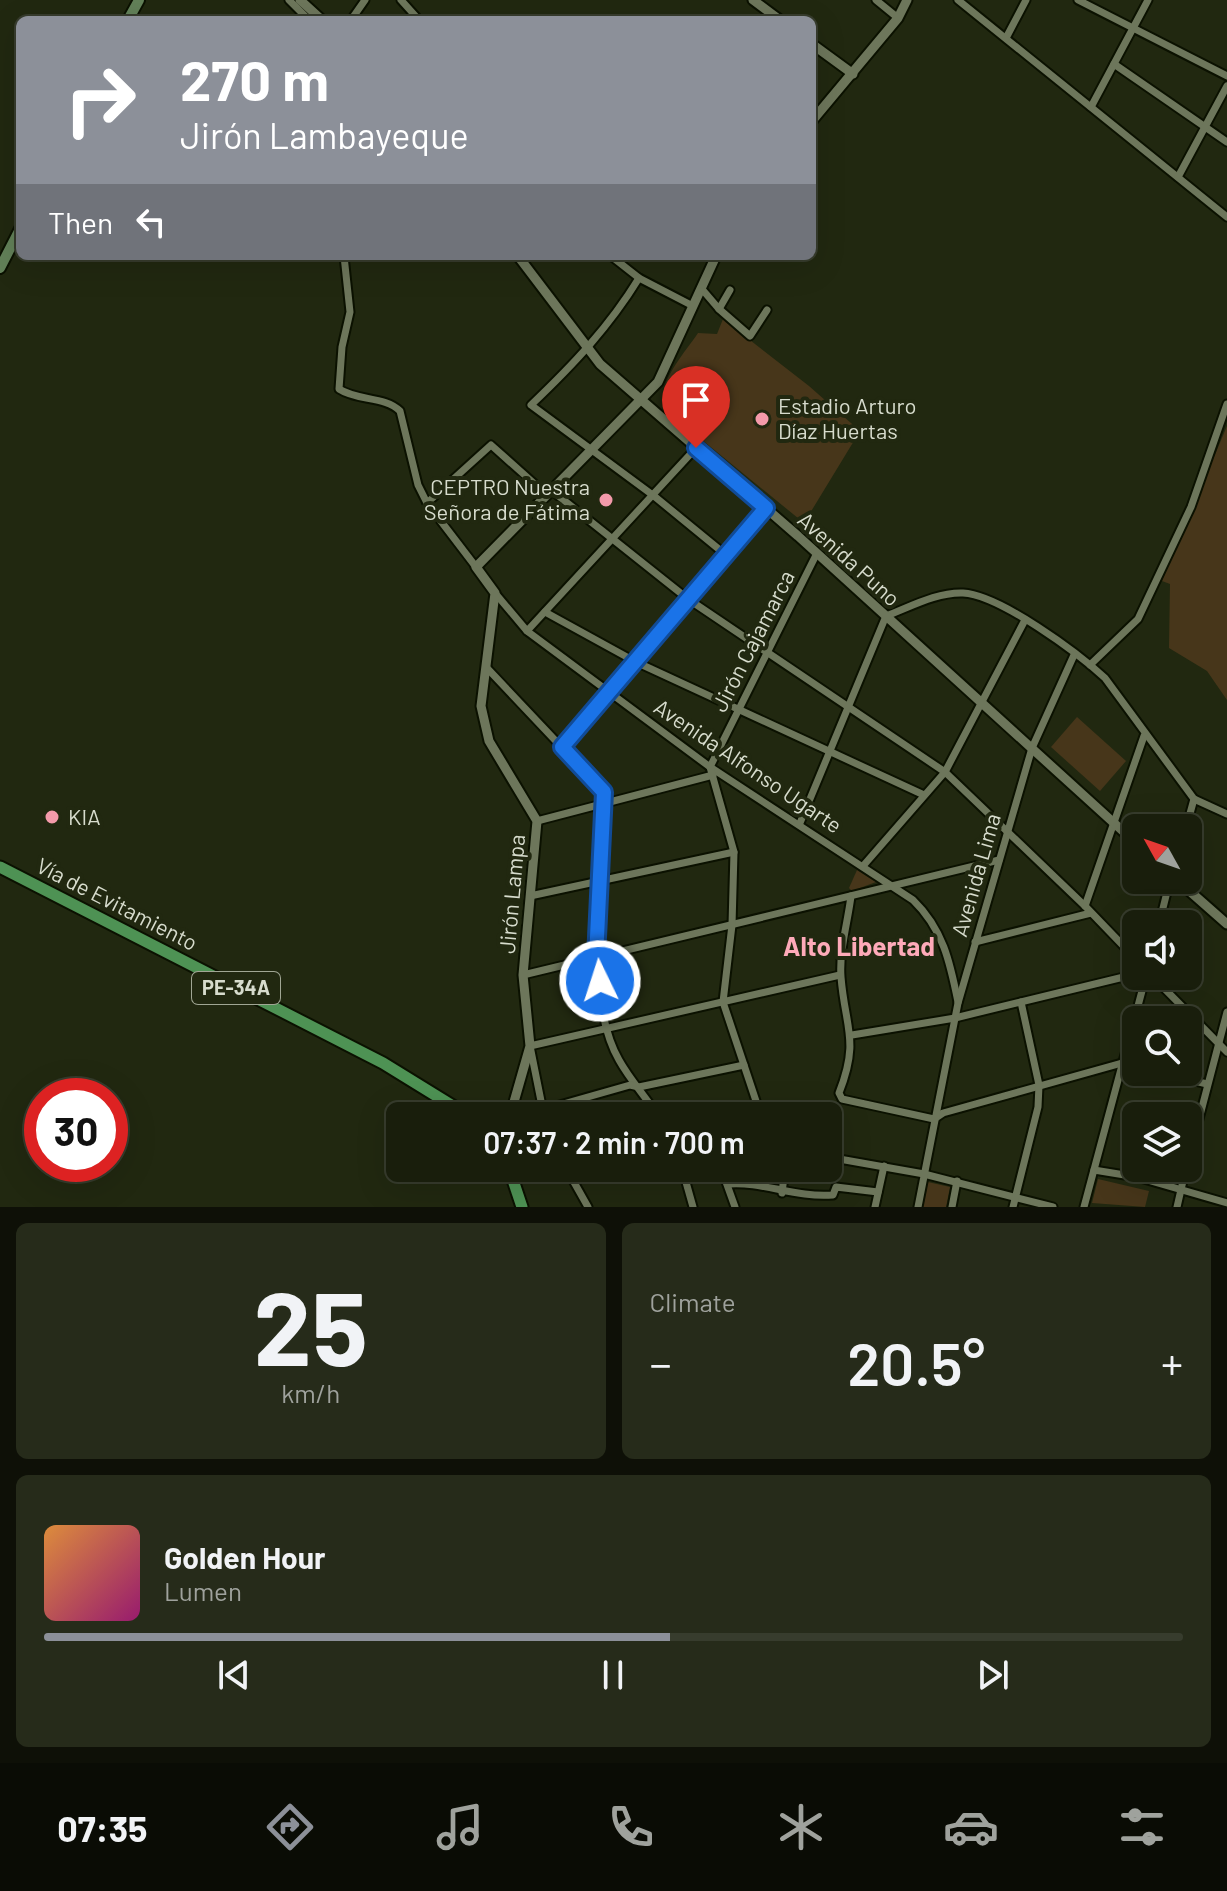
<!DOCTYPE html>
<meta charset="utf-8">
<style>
body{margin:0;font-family:Barlow,sans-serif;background:#262b1a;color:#f1f3f6;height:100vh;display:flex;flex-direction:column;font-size:30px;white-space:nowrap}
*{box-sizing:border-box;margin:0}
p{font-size:26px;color:#9fa29d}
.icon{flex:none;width:44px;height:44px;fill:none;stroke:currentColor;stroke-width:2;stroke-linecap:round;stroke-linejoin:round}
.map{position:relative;height:1207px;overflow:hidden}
.sheet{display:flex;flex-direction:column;gap:16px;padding:16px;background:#0e1007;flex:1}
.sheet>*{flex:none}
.guide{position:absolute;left:16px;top:16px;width:800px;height:244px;border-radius:12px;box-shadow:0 8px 32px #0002,0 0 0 2px #373c2d;background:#8c9099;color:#fff;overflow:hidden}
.needle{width:52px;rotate:310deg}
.controls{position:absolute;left:1122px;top:814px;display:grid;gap:16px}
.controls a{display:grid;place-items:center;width:80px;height:80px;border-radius:12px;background:#191e0c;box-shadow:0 8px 32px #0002,0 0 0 2px #373c2d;font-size:40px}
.speed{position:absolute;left:24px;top:1078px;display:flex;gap:16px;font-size:40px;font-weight:700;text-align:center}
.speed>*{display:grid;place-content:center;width:104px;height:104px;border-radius:50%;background:#191e0c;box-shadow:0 8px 32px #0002,0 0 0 2px #373c2d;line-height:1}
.speed .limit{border:12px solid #d22;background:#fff;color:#111}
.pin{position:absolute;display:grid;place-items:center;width:68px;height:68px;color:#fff;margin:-82px -34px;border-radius:50% 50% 50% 0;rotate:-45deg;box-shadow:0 0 8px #0007}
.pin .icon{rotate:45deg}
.me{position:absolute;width:88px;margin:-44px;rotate:356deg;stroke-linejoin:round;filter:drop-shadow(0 0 6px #0008)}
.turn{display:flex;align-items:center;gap:28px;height:168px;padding:0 32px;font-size:36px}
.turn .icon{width:104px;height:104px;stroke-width:2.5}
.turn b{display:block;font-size:56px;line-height:68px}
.then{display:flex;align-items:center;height:76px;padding:0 32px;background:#0003;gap:16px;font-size:30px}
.big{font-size:60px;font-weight:600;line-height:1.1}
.sheet .tile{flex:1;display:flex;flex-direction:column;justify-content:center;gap:12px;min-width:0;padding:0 28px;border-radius:12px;background:#262b1a}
.sheet .dial{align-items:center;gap:0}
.dial b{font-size:104px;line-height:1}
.song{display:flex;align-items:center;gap:24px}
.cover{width:96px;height:96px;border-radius:12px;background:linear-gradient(135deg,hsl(30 70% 55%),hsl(320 70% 35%))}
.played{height:8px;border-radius:4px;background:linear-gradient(90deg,#8c9099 55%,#373c2d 55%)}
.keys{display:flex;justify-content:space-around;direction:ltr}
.heat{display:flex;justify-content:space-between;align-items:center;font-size:44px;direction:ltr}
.sheet .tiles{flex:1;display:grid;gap:16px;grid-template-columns:1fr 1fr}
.tile:last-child{grid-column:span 2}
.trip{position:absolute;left:386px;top:1102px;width:456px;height:80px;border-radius:12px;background:#191e0c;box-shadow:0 8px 32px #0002,0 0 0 2px #373c2d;font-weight:600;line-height:80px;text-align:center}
.menu{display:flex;height:128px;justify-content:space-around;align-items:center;background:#0a0c05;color:#9fa29d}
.menu .icon{width:56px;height:56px}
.menu .current{color:#8c9099}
.menu b{font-size:36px;color:#f1f3f6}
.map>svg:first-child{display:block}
.green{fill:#47361a}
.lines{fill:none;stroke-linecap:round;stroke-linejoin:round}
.minor-casing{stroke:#0b1100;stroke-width:11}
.tertiary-casing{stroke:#0b1100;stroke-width:13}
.secondary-casing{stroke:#0b1100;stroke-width:14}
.trunk-casing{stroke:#0b1100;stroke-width:15}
.minor{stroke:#6d765b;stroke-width:7}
.tertiary{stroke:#6d765b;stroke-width:9}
.secondary{stroke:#628058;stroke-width:10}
.trunk{stroke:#4e9254;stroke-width:11}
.route-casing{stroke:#114b97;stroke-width:20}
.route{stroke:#1a73e8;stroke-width:14}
.poi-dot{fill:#f39aaa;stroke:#212810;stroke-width:3}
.labels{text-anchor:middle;stroke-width:8;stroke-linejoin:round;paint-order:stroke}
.shield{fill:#212810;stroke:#a0a694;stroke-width:2}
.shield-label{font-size:20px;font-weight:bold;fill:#d7dccd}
.poi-label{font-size:22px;fill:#d7dccd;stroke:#212810;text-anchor:start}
.street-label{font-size:22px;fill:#d7dccd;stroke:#212810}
.quarter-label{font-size:26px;font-weight:bold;fill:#feaab9;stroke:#212810}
</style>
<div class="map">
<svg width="1227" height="1207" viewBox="0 0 1227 1207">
<rect width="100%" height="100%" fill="#212810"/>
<g class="green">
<path d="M723 319 809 386 860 431 804 523 663 408C658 381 684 354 698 333L717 334Z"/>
<path d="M1227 426V700L1207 671 1169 648 1170 584 1162 581Z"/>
<path d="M1077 717 1126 761 1100 791 1051 747Z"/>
<path d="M857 870 876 882 852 891 849 888Z"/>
<path d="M1098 1179 1149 1191 1145 1207 1092 1203Z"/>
<path d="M928 1182 950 1187 946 1207H923Z"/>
</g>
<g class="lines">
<defs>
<g id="minor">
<path d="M289 0 309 20"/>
<path d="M401 0 419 20"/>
<path d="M876 0 898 18"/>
<path d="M958 0 1227 217"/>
<path d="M1078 0 1227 76"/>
<path d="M351 20 365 0"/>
<path d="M1006 38 1026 0"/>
<path d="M1114 64 1227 142"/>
<path d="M1091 107 1148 0"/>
<path d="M1178 177 1227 86"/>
<path d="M344 256 350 312 342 347 339 389C357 401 385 396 400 411L418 485 427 503 476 567"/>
<path d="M611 256 639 278 693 306"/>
<path d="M639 278C609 327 573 365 531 405L654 496 726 555"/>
<path d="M701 288 719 309 750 336 767 310"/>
<path d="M719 309 730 290"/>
<path d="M551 490 688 599 945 772 1085 906 1136 959"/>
<path d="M427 503 491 445 547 495"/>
<path d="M495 593 527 631 710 767 913 900C943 929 950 962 958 1002"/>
<path d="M545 612 636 662 924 795"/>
<path d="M527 631 696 448"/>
<path d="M1090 665 1138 619 1191 507 1227 404"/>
<path d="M486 667 604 792C602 865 582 996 619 1060 630 1080 646 1097 658 1116"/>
<path d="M562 747 766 508"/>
<path d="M537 821 713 775"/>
<path d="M800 823 886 616C910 607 937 592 963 593 1000 595 1078 653 1105 678L1194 799 1227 814"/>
<path d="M1186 828 1194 799"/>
<path d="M863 866 945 772 1025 620"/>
<path d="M530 896 734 852"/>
<path d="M851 896C848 921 839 951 841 977 845 1028 860 1040 839 1093L842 1099 934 1119 943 1113 1122 1063 1136 1066"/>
<path d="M1085 906 1144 736"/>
<path d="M1159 924 1170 880"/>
<path d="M975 942 1091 913"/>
<path d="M523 975 999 860"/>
<path d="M1152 976 1227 1052"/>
<path d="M852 1035 955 1018 1136 974"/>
<path d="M1158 1072 1207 1084"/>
<path d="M542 1110 630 1085 639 1087 744 1065"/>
<path d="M544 1116 530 1046 840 975"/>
<path d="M761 1116 723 1002 732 925 734 852 710 767 817 553"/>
<path d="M828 1157 924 1174 1053 1207"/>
<path d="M1188 1161 1227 1012"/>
<path d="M566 1168 588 1207"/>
<path d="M682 1168 693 1207"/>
<path d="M721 1168 735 1207"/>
<path d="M1094 1170 1137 1177 1227 1203"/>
<path d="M728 1184C762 1181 795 1198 833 1195L836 1187 878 1192"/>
<path d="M782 1193 785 1168"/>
<path d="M875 1207 884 1166"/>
<path d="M918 1207 958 1003 1032 748 1074 655"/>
<path d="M952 1207 957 1181"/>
<path d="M1013 1207 1038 1107 1039 1085 1021 1002"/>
<path d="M1084 1207 1146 976"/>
<path d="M1177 1207 1186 1168"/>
</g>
<g id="tertiary">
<path d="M300 0 322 20"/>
<path d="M753 0 780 20"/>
<path d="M812 44 853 74"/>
<path d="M812 121 898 18 907 0"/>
<path d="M518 256 600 364 798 536 1136 843"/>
<path d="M1177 880 1227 924"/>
<path d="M510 1116 530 1046 523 975 537 821 489 741 481 706 495 593 476 567 658 382 716 256"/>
</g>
<g id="secondary">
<path d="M128 20 139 0"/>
<path d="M0 268 20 229"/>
</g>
<g id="trunk">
<path d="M0 867 383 1063 469 1116"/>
<path d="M509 1168 522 1207"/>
</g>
</defs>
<use href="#minor" class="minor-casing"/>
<use href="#tertiary" class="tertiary-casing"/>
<use href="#secondary" class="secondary-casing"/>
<use href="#trunk" class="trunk-casing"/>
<use href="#minor" class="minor"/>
<use href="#tertiary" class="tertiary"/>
<use href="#secondary" class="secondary"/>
<use href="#trunk" class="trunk"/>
</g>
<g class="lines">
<defs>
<path id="route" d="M600 981 596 958 604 792 562 747 766 508 696 448"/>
</defs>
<use href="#route" class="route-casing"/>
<use href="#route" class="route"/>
</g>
<g class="poi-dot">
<circle cx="762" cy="419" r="8"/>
<circle cx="606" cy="500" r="8"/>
<circle cx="52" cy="817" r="8"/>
</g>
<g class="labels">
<rect class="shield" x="192" y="972" width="88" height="32" rx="6"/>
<g class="shield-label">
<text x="236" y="995">PE-34A</text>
</g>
<g class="poi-label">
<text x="778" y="414">Estadio Arturo<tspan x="778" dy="25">Díaz Huertas</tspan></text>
<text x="590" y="495" text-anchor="end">CEPTRO Nuestra<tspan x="590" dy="25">Señora de Fátima</tspan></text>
<text x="68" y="825">KIA</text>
</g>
<g class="street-label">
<text transform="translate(849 559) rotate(42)" y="8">Avenida Puno</text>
<text transform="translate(753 641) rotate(-63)" y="8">Jirón Cajamarca</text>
<text transform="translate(748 766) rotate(34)" y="8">Avenida Alfonso Ugarte</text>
<text transform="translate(976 875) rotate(-74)" y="8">Avenida Lima</text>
<text transform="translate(512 894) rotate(-85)" y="8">Jirón Lampa</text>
<text transform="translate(117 904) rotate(27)" y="8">Vía de Evitamiento</text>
</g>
<g class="quarter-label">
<text x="859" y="956">Alto Libertad</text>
</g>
</g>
</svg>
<div class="controls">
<a><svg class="needle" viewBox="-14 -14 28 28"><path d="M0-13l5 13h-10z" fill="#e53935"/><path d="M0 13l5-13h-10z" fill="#9fa29d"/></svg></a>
<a><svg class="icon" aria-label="sound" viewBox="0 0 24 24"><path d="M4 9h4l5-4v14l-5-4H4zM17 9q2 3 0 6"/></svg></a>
<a><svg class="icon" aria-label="search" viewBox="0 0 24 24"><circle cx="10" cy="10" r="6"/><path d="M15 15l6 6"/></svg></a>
<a><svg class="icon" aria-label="layers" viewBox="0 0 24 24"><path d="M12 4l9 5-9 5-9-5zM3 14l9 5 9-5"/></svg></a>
</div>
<div class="speed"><div class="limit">30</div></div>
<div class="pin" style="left:696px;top:448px;background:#d93025"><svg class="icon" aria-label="arrive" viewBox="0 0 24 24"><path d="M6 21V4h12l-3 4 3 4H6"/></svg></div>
<svg class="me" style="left:600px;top:981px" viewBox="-20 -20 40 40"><circle r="17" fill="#1a73e8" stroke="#fff" stroke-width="3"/><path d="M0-11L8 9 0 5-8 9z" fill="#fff"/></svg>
<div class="trip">07:37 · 2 min · 700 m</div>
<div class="guide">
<div class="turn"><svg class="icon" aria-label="right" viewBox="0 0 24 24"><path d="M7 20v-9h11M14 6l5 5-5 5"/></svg><div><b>270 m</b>Jirón Lambayeque</div></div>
<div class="then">Then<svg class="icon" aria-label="left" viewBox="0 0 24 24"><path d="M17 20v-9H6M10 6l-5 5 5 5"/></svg></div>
</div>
</div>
<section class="sheet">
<div class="tiles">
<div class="tile dial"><b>25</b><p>km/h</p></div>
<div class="tile"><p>Climate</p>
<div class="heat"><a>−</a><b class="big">20.5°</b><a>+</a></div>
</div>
<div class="tile">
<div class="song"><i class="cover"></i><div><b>Golden Hour</b><p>Lumen</p></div></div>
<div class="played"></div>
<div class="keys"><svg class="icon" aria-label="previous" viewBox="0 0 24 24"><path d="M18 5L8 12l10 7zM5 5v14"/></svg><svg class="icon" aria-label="pause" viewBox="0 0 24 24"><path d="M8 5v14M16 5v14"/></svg><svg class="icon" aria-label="next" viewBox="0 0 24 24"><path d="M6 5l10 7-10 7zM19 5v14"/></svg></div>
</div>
</div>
</section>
<nav class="menu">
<b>07:35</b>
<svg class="icon current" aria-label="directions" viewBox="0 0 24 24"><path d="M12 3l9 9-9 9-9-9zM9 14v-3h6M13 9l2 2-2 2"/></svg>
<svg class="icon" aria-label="music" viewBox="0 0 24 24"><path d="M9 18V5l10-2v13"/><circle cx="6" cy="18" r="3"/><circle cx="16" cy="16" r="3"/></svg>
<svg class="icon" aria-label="phone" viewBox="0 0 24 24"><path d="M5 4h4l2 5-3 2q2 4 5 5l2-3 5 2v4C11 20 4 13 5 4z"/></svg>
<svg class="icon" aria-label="climate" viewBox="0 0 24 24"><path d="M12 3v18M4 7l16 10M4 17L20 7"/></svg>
<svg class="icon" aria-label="car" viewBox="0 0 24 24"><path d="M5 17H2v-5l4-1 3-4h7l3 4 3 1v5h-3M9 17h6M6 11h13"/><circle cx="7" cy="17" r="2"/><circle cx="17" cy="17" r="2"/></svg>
<svg class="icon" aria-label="filters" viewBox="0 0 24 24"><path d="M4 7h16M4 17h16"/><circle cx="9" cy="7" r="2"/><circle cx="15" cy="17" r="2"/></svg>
</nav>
